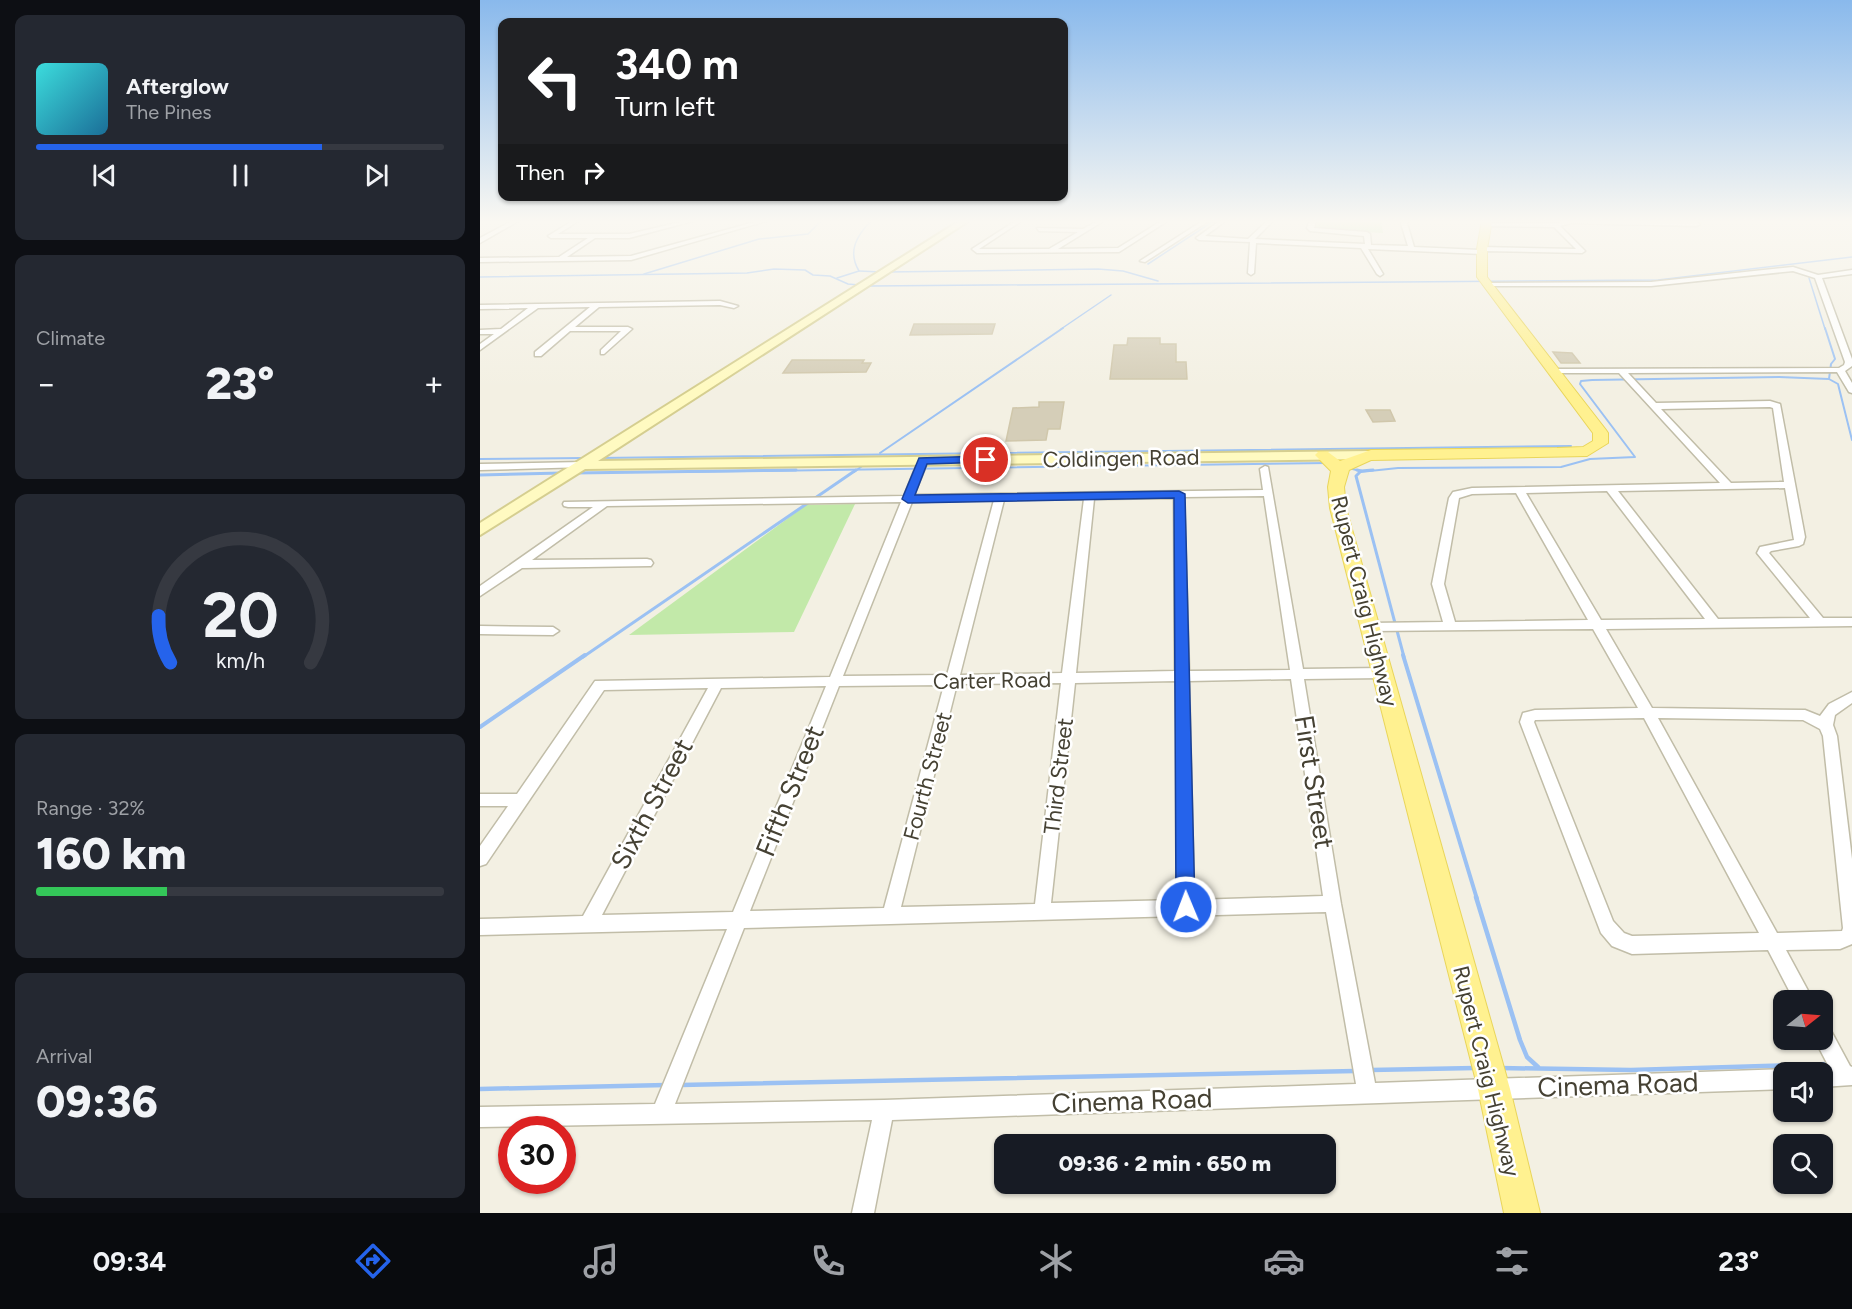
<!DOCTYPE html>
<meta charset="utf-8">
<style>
body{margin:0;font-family:Figtree,sans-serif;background:#242831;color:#f1f3f6;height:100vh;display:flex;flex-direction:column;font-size:22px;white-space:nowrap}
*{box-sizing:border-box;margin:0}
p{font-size:20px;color:#9ea1a6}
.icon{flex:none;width:33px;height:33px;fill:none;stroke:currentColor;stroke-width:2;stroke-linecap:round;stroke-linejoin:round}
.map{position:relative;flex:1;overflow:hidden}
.side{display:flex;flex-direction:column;gap:15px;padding:15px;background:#0d0f14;width:480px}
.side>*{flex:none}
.top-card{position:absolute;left:18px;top:18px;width:570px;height:183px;border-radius:12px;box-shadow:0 2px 4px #0004;background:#202124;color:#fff;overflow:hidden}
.needle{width:39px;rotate:73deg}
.fabs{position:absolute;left:1293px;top:990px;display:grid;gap:12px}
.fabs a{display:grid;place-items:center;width:60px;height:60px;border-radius:12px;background:#171b24;box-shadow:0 2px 4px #0004;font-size:30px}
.speed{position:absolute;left:18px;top:1116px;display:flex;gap:12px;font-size:30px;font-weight:700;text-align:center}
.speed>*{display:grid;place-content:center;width:78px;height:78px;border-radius:50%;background:#171b24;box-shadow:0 2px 4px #0004;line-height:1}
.speed .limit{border:9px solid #d22;background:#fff;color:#111}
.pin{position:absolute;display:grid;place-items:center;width:51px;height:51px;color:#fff;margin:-26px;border:3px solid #fff;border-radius:50%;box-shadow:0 2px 6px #0007}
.me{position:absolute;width:66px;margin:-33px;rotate:359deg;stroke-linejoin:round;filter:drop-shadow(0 0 4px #0008)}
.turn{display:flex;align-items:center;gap:21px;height:126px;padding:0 18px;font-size:27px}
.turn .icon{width:78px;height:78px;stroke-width:2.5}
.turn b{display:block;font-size:42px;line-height:51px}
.then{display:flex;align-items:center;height:57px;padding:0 18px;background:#0003;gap:12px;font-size:22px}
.big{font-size:45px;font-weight:800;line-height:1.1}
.side .tile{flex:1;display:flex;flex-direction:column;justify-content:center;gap:9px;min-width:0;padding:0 21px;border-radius:12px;background:#242831}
.side .dial{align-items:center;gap:0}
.dial svg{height:156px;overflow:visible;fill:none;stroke:#363941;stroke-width:7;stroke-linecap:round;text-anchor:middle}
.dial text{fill:#f1f3f6;stroke:none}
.song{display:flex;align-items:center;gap:18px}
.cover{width:72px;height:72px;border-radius:9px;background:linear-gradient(135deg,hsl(180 70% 55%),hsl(200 70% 35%))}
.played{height:6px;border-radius:3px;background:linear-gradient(90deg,#2563eb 70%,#363941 70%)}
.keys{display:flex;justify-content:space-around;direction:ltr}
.heat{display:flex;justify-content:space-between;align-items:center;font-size:33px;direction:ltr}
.charge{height:9px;border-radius:4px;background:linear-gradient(90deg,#34c759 32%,#363941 0)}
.trip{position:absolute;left:514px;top:1134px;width:342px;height:60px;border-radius:12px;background:#171b24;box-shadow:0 2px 4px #0004;font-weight:800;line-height:60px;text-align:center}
.tabs{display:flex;height:96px;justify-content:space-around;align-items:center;background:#090b0e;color:#9ea1a6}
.tabs .icon{width:42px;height:42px}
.tabs .on{color:#2563eb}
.tabs b{font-size:27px;color:#f1f3f6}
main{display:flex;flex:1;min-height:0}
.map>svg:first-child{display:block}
.green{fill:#c2e9a9}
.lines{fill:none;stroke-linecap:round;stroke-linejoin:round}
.stream-far4{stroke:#9bc1f3;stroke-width:1.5}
.stream-far3{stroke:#9bc1f3;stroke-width:2}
.stream-far2{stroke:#9bc1f3;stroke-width:3}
.stream-far1{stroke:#9bc1f3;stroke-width:4}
.stream{stroke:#9bc1f3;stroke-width:4.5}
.building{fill:#d5ceb8;stroke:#d0c7ab;stroke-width:1.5}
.street-casing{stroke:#c1bda8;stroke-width:3}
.secondary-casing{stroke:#d5ce90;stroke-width:4}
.primary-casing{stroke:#e9d55b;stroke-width:2}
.street{fill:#fff;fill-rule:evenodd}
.secondary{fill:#fffac1;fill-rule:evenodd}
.primary{fill:#fff190;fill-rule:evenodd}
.route{fill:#2563eb;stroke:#184099;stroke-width:1.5}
.labels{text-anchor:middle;stroke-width:5;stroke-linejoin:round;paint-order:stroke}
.street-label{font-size:22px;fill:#454133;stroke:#fff}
.near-street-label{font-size:27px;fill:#454133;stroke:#fff}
</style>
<main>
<section class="side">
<div class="tile">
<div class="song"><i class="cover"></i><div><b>Afterglow</b><p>The Pines</p></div></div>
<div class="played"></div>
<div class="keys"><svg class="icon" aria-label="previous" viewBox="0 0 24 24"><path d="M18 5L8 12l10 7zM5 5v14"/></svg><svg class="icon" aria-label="pause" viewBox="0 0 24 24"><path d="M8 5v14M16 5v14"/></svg><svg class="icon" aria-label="next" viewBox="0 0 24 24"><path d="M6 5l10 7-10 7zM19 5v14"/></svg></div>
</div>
<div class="tile"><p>Climate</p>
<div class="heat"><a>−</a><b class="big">23°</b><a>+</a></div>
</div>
<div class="tile dial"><svg viewBox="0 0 100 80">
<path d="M14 69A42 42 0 1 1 86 69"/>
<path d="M14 69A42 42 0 0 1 8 45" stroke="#2563eb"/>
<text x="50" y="56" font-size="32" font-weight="700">20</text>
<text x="50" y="72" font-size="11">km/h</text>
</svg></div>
<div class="tile"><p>Range · 32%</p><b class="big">160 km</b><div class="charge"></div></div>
<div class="tile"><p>Arrival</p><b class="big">09:36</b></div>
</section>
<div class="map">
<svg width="1372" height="1213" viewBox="0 0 1372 1213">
<rect width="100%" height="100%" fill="#f3f0e3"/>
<g class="green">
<path d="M837 220H901L903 233 836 229Z"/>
<path d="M375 504 314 632 149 635 326 505Z"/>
</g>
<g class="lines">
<g class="stream-far4">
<path d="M668 264 735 220"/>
<path d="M379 271 401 272"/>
<path d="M407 272 618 269 643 271 678 281"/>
<path d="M164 274 279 239 328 234 342 220"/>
<path d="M0 277 267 273 294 269 325 270 333 275 350 276 368 284 390 286 1178 280 1372 257"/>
<path d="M357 278 379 271C367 251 377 235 392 220"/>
<path d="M1329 278 1345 329"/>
<path d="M581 329 631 295"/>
</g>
<g class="stream-far3">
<path d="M1345 328 1355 359 1351 364 1349 379"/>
<path d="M400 453 583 328"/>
<path d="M119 458 1091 446"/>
<path d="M0 459 106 458"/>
<path d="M868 468 881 471"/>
<path d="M203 472 847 463"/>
<path d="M374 472 385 464"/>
<path d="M880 472 918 468 1081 467 1110 459 1155 457 1100 384 1101 381 1112 380 1299 377 1349 379 1358 384 1372 440"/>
</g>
<g class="stream-far2">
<path d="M877 470 881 471"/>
<path d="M893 470 881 471 876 476 924 657"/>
<path d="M94 473 316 470"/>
<path d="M0 475 82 473"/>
<path d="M103 657 376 470"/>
</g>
<g class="stream-far1">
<path d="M923 655 997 899"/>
<path d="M0 727 105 655"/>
</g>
<g class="stream">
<path d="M996 897 1040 1040 1047 1057 1058 1067"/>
<path d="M1020 1068 1151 1070 1349 1064"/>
<path d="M891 1070 995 1068"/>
<path d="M201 1085 875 1071"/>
<path d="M0 1089 186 1085"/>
</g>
</g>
<g class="building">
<path d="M434 324H515L512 334 430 335Z"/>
<path d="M648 338H680V344H696V362H706L707 379H630L634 345H647Z"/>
<path d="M1073 352 1092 353 1100 363H1081Z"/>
<path d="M312 360H384L382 363H391L386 372 303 373Z"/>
<path d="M559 402H584L580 429H568L566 440 526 441 533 408 559 407Z"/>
<path d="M886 410H910L915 421 893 422Z"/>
</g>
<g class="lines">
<defs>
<g id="street">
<path d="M34 220H40L0 243V238Z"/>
<path d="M94 220H100L78 234H149L209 220H217L149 238H115L87 257 151 256 282 220H290L151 260 0 262V258L79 257 108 238H71L68 236Z"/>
<path d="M537 220H543L499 249H569L598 232 559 231 557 228 603 229 619 220H625L578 249 638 248 683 220H689L639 252 497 253 492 249Z"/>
<path d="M724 220H730L665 262 660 261Z"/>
<path d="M741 220H747L725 236 768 239 788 220H794L775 239 885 244 884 236 830 231 827 228 830 220H836L834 228 887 232 890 234 891 245 928 246 920 220H926L934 247 1000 250 1002 247 1096 249 1074 227 1004 226 1006 223H1076L1090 220H1103L1217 222 1220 224 1217 226 1091 223 1080 226 1105 251 1102 253 1004 251 1002 254 888 249 903 274 900 276 897 274 881 248 776 243 774 273 771 275 768 273 770 242 719 240 716 238Z"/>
<path d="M1313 267 1338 275 1372 270V274L1342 278 1372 359V366L1365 371 1372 383V393L1369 392 1357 372 1148 373 1176 403 1290 401 1300 404 1325 537 1323 544 1319 546 1291 551 1289 553 1343 618H1372V626L1126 629 1172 708 1325 710 1340 716 1349 704 1372 692V703L1355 715 1353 725 1357 736 1372 859V944L1360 949 1306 950 1333 1000H1314L1288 950 1152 954 1132 946 1121 933 1040 722 1043 713 1055 710 1158 708 1113 629 891 631 885 627 891 623 963 622 952 584 969 498 973 492 992 488 1240 483 1139 373H1071V369L1359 368 1364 365 1365 362 1335 278 1313 271 1171 286H1006L1004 285V283L1171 282ZM1290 407 1293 408 1304 482 1251 483 1181 409ZM1305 488 1314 540 1280 547 1277 553 1330 618 1238 619 1138 491ZM1127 491 1225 619 1121 620 1046 493ZM1036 493 1108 620 975 622 964 584 979 498 992 494ZM1164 718 1279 933 1152 936 1144 933 1133 921 1054 722 1055 720ZM1178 718 1323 720 1340 729 1343 736 1363 928 1362 931 1297 933Z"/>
<path d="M240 301 258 306 254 308 240 305 119 307 95 327H148L152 329 124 354H121V350L141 331H90L61 356H55V352L110 307 58 308 0 350V344L14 334H0V330L21 329 48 308 0 309V305Z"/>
<path d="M443 458 448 461 434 495 783 490 780 469 785 466 788 467 823 669 903 668 908 670 910 673 908 676 903 678 824 679 861 904 895 1083 1304 1069 1311 1072H1304V1089L412 1120 394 1213H372L392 1120 0 1127V1107L175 1104 247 929 0 935V919L103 916 228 688 124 690 6 864 0 866V846L28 806H0V794H37L115 681 350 677 421 502 127 506 52 560 167 559 171 560 173 563 171 566 42 568 0 596V586L113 507H88L84 506 83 504 84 502 424 496 438 461ZM784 496 810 670 709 671 704 497ZM694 498 695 671 596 673 614 499ZM604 499 582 673 480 675 524 500ZM514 500 467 675 363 676 432 502ZM811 679 843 896 714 900 709 681ZM696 681 698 900 571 903 595 683ZM581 683 555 904 421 907 477 684ZM464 685 404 908 270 911 359 686ZM346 686 253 912 122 915 241 688ZM846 912 876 1084 404 1100 195 1104 264 928Z"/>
<path d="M103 462 106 463V467L0 470V464Z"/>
<path d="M0 626 73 627 79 631 73 635 0 634Z"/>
<path d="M1342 1025 1349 1027 1370 1066 1372 1067V1085L1342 1087V1072H1334L1342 1067H1349L1335 1040H1342Z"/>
</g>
<path id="secondary" d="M481 220H490L118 461 891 451 898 455 891 459 105 469 0 535V523Z"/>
<path id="primary" d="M1002 220H1012L1007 249V277L1126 430 1128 433V443L1107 456 891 460 869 470 864 487 866 508 1030 1089 1060 1213H1024L998 1089 850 508 848 487 851 471 835 455 838 452H848L860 461 891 450 1077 448 1103 447 1113 441V433L997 277V249Z"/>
</defs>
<use href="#street" class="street-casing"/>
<use href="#secondary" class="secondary-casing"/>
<use href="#primary" class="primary-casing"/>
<use href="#street" class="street"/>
<use href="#secondary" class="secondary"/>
<use href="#primary" class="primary"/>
</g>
<linearGradient id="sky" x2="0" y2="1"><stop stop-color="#89b9ec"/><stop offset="0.57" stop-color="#faf8f2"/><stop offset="1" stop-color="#faf8f2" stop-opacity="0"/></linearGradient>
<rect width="1372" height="389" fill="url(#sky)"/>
<path class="route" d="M506 456 512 460 510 462 447 464 435 495 699 491 705 494 715 907 713 914 706 916 699 914 696 907 694 498 428 503 422 499 439 458Z"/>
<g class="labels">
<g class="street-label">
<text transform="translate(641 458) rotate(-1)" y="8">Coldingen Road</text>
<text transform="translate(885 601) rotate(76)" y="8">Rupert Craig Highway</text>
<text transform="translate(512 680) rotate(-1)" y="8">Carter Road</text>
<text transform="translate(447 776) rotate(-75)" y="8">Fourth Street</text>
<text transform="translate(578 776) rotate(-83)" y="8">Third Street</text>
<text transform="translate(1007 1071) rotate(76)" y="8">Rupert Craig Highway</text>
</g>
<g class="near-street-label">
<text transform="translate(834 782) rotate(81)" y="9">First Street</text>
<text transform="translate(310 791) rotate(-68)" y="9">Fifth Street</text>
<text transform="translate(172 804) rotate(-62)" y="9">Sixth Street</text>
<text transform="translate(1138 1085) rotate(-2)" y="9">Cinema Road</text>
<text transform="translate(652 1101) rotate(-2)" y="9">Cinema Road</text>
</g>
</g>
</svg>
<div class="fabs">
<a><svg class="needle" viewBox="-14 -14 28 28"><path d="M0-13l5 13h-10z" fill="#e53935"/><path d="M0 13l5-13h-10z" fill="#9ea1a6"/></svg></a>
<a><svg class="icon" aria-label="sound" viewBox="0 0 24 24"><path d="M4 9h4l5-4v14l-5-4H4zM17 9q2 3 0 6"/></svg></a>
<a><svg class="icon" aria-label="search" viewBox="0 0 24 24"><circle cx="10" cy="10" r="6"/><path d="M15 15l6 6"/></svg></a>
</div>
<div class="speed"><div class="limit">30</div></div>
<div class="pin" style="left:506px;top:460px;background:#d93025"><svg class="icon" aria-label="arrive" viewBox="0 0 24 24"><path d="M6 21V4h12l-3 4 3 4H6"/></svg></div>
<svg class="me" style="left:706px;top:907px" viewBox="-20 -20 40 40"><circle r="17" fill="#2563eb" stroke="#fff" stroke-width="3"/><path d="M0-11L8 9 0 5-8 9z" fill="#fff"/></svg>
<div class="trip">09:36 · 2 min · 650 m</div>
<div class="top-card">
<div class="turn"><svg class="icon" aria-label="left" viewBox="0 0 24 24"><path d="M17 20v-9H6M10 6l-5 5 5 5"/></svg><div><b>340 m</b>Turn left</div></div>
<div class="then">Then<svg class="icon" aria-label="right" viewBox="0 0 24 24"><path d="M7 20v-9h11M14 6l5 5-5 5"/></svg></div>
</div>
</div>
</main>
<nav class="tabs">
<b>09:34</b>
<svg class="icon on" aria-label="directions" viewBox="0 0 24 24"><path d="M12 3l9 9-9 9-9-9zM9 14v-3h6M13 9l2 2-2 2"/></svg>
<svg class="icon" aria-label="music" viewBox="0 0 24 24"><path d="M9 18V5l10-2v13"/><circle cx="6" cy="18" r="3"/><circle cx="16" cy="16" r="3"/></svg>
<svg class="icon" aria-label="phone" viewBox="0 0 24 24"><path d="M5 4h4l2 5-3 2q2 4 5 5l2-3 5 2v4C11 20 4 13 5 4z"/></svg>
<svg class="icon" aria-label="climate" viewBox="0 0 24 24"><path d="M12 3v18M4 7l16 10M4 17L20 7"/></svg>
<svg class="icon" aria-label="car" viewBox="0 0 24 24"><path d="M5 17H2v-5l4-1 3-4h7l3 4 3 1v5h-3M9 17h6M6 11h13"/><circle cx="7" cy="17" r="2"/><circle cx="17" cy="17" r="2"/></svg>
<svg class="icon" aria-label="filters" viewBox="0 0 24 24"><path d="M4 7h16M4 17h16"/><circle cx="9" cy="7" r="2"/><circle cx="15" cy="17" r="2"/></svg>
<b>23°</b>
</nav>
